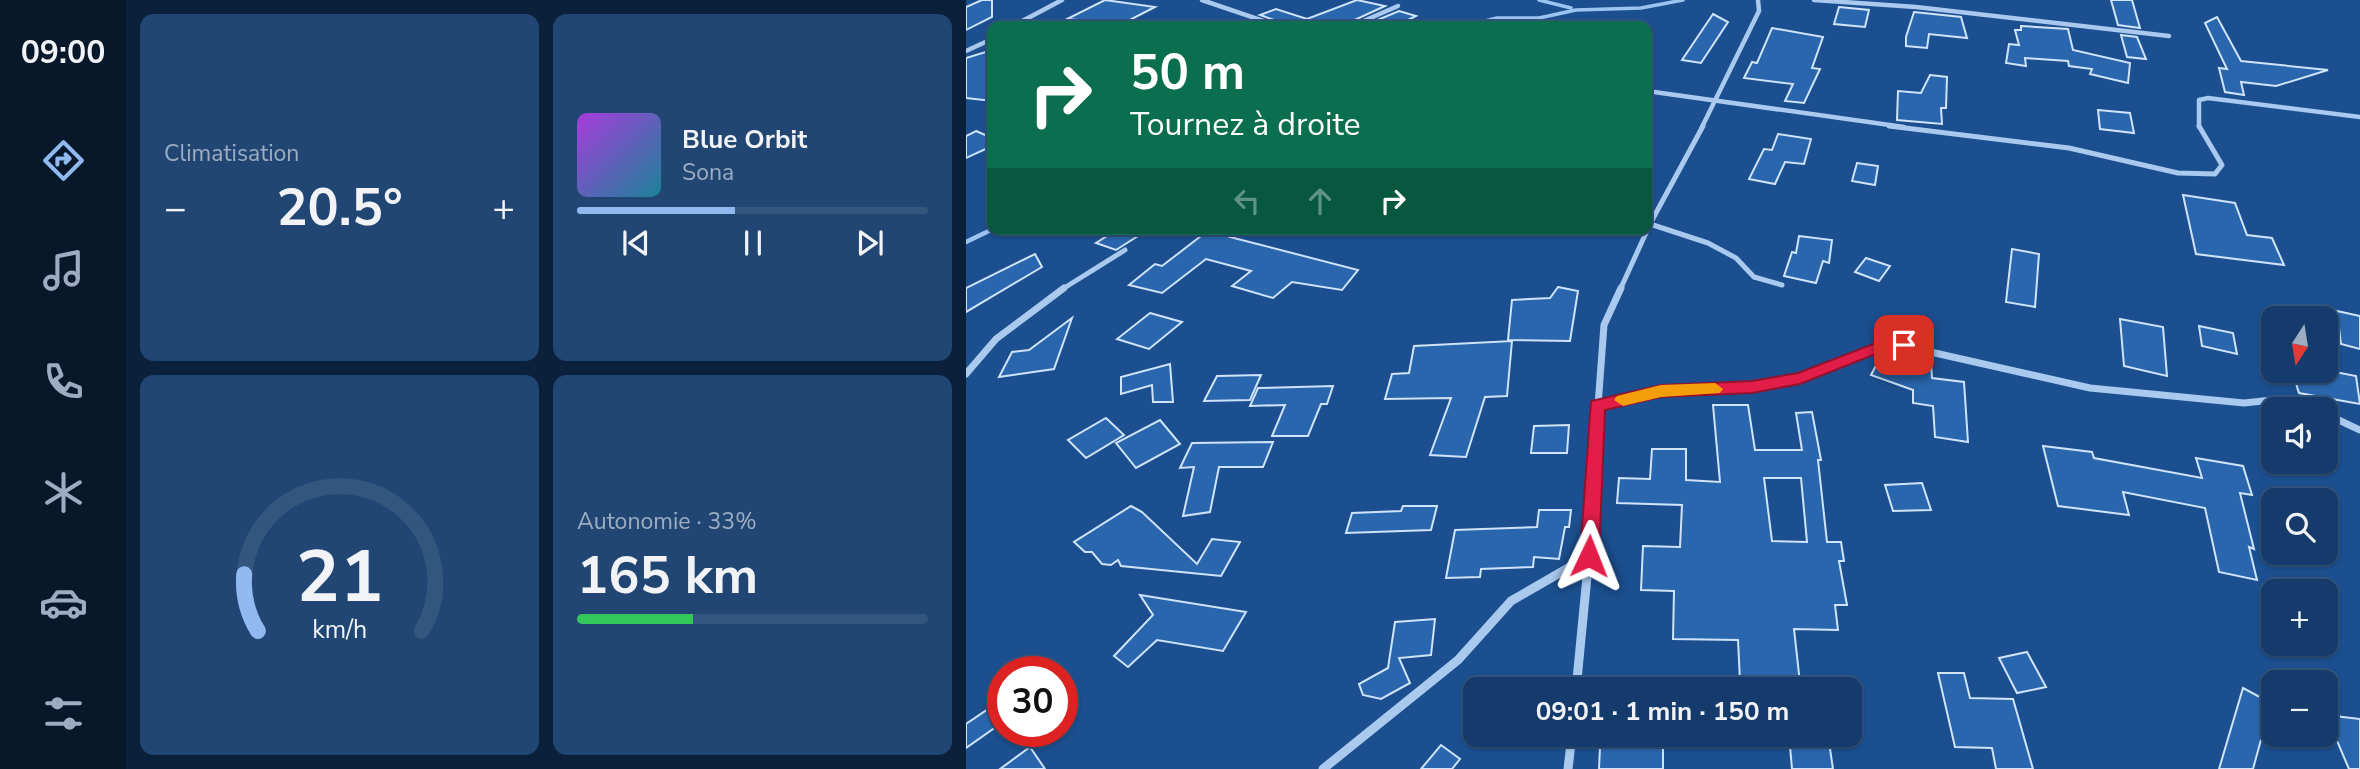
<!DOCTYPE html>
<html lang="fr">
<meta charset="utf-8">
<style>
body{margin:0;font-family:"Nunito Sans",sans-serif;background:#214673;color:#f1f3f6;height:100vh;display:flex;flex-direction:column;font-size:26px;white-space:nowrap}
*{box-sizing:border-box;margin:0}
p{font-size:23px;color:#9dadc1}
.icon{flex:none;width:38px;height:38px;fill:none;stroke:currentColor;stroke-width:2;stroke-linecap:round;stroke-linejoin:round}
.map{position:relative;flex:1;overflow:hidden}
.panel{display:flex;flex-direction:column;gap:14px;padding:14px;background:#0b203b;width:840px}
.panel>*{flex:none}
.hud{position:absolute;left:21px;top:21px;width:665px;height:214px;border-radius:14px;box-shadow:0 2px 5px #0004,0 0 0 2px #33557e;background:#0b6e4f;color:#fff;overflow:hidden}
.needle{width:46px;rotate:192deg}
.fabs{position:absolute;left:1295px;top:306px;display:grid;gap:14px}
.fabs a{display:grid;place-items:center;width:77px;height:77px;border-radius:14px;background:#143b6b;box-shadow:0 2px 5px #0004,0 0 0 2px #33557e;font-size:35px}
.speed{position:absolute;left:21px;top:656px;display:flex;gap:14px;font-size:35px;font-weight:700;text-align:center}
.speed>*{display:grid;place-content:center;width:91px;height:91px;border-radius:50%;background:#143b6b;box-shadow:0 2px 5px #0004,0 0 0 2px #33557e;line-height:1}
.speed .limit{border:10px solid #d22;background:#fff;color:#111}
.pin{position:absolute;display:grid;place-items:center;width:60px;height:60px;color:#fff;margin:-30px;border-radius:14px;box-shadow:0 4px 10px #0006}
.me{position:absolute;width:77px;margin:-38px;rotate:2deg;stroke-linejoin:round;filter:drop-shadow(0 0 5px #0008)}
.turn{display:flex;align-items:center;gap:24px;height:147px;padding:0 28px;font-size:32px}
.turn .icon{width:91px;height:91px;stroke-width:2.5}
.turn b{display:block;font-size:49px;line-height:60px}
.lanes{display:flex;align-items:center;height:66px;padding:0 28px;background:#0003;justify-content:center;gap:35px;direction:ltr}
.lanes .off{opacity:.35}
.big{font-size:52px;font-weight:700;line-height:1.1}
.panel .card{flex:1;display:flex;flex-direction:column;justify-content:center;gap:10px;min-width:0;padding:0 24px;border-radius:14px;background:#214673}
.panel .dial{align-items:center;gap:0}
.dial svg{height:182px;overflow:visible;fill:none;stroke:#33557e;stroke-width:7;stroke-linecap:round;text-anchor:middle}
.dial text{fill:#f1f3f6;stroke:none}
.song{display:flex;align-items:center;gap:21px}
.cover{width:84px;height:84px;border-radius:10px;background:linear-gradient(135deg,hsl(280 70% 55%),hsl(190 70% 35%))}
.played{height:7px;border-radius:4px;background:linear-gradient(90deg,#90b9f0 45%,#33557e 45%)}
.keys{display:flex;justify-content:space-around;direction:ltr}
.heat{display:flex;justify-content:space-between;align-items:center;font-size:38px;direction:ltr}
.charge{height:10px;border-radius:5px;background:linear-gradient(90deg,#34c759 33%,#33557e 0)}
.panel .tiles{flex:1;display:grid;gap:14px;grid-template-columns:repeat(2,1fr)}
.trip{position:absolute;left:497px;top:677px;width:399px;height:70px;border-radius:14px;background:#143b6b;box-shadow:0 2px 5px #0004,0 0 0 2px #33557e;font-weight:700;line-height:70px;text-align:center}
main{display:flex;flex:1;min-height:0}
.tabs{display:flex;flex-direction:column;width:126px;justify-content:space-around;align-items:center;background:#08182b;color:#9dadc1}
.tabs .icon{width:49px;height:49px}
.tabs .on{color:#90b9f0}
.tabs b{font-size:32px;color:#f1f3f6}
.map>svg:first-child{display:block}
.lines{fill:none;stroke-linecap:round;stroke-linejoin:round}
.stream-far1{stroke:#9cc4f0;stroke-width:3.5}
.stream{stroke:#9cc4f0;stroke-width:4.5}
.building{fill:#2a66ad;stroke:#cfe3fa;stroke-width:2;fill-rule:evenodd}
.minor-far3{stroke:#a9c9ee;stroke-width:4.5}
.minor-far2{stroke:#a9c9ee;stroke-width:5}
.minor-far1{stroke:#a9c9ee;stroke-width:7}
.minor{stroke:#a9c9ee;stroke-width:9}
.route{fill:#e11d48;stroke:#92132f;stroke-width:2}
.slow{fill:#f59e0b}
</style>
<main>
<nav class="tabs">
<b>09:00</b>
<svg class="icon on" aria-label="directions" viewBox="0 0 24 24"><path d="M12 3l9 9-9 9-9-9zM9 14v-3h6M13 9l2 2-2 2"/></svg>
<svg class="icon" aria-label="music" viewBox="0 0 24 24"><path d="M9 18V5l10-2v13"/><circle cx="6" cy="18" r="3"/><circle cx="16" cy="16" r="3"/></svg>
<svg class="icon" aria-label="phone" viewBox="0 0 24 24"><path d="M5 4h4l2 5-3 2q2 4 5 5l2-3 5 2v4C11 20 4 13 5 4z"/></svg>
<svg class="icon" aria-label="climate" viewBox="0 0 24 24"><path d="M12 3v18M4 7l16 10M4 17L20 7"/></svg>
<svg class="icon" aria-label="car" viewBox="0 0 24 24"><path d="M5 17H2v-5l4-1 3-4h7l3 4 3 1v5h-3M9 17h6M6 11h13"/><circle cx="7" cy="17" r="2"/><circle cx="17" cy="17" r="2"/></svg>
<svg class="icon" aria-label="filters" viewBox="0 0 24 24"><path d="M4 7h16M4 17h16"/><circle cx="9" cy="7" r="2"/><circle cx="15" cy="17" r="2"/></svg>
</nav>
<section class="panel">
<div class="tiles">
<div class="card"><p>Climatisation</p>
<div class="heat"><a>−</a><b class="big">20.5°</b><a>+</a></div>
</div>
<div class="card">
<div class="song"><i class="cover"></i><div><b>Blue Orbit</b><p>Sona</p></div></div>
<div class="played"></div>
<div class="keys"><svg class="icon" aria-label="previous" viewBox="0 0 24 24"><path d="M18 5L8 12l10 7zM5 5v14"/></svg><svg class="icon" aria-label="pause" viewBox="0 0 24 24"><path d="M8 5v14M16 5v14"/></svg><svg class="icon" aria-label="next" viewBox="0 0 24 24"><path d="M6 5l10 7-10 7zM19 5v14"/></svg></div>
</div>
<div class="card dial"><svg viewBox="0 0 100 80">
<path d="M14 69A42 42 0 1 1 86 69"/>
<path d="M14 69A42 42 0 0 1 8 44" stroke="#90b9f0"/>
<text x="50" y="56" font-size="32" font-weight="700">21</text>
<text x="50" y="72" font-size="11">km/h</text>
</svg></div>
<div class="card"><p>Autonomie · 33%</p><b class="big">165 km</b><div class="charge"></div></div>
</div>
</section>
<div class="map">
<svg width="1394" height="769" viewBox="0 0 1394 769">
<rect width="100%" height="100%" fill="#1b4f8f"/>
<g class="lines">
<g class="stream-far1">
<path d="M573 0 605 8"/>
<path d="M499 26 531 18H573L610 10 675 8 717 0"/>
</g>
<path class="stream" d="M0 242 27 229"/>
</g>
<g class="building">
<path d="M16 0H26V17L0 30V7Z"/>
<path d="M139 0 189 7 156 24 101 19Z"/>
<path d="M391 0 419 6 384 22 381 26H317L314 22 294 15 310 9 341 19Z"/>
<path d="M1145 0H1166L1174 28 1152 25Z"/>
<path d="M873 7 903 10 899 27 868 24Z"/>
<path d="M433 11 450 16 430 26H397Z"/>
<path d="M948 12 995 17 1001 38 963 34 961 48 940 46V37Z"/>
<path d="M747 14 762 22 735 63 716 60Z"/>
<path d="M1251 17 1275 61 1362 70 1310 86 1275 82 1278 95 1259 92 1253 68 1261 69 1239 23Z"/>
<path d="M1055 26 1102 29 1107 50 1164 63 1162 83 1124 74 1126 69 1103 66 1102 61 1059 58 1060 66 1040 63 1043 44 1053 45 1049 30H1055Z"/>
<path d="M806 28 857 37 846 68 854 69 838 103 819 101 827 84 778 78 786 62 791 63Z"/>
<path d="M1155 35 1171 37 1180 59 1161 57Z"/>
<path d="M26 50V101L0 98V58Z"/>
<path d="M964 75 981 77 980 108H975L976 124 931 120 932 91 955 93Z"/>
<path d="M1132 110 1164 113 1168 133 1134 129Z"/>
<path d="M10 131 26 138V146L0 158V136Z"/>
<path d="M812 134 845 139 838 164 819 162 809 184 783 179 798 149 806 150Z"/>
<path d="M891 163 912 166 909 185 886 181Z"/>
<path d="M1217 195 1269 203 1281 235 1306 238 1318 265 1230 254Z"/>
<path d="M152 229H183L150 250 130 243Z"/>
<path d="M244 229 268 234 264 237 392 270 376 290 326 282 307 298 266 286 285 271 240 259 196 293 163 285 189 264 196 266Z"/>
<path d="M833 236 866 240 863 263 857 261 850 283 818 276 826 252 830 253Z"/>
<path d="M1046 249 1073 254 1069 307 1040 302Z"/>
<path d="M69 254 76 267 0 312V288Z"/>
<path d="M900 258 924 266 913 281 889 272Z"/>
<path d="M592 287 612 291 604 341 542 340 546 300 584 298Z"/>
<path d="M1371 311 1394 316V349L1375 344Z"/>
<path d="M184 313 216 322 183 349 151 339Z"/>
<path d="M106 318 88 369 33 377 46 352 63 350Z"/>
<path d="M1154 319 1197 327 1201 376 1158 366Z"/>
<path d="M1233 326 1267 333 1271 354 1236 346Z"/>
<path d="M546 341 541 396 519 397 500 457 464 455 485 398 419 399 426 374 443 373 448 346Z"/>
<path d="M915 356 948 367 947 360 965 362 966 378 998 382 1002 442 969 437 967 406 947 403V390L905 375Z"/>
<path d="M204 364 207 402H187L186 385 155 394V377Z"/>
<path d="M1326 371H1364L1390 376 1394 404 1333 393Z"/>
<path d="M295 375 284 400 238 401 251 376Z"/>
<path d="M367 386 361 404H355L342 436H306L319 405 284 406 292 388Z"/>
<path d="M747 405H782L789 450H836L830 413 846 412 855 460H852L861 542H875L878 561H873L881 605H869L872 630 828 629 834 683 774 681 772 640 707 639 708 591 675 590 677 546 714 547 716 505 651 503 653 478 684 479 686 449H720V480L754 482ZM798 478H835L841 542 806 541Z"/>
<path d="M140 418 158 435 120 458 102 440Z"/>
<path d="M194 420 214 444 170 468 150 443Z"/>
<path d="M603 425 601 453H565L568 426Z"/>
<path d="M307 442 297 467H253L244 512 217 516 228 467 214 468 226 443Z"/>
<path d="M1077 446 1126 452 1128 458 1236 478 1230 458 1277 466 1286 495 1274 493 1288 549 1283 547 1291 580 1253 572 1239 508 1157 492 1163 515 1092 506Z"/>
<path d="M956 483 965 510 927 511 919 485Z"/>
<path d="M165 506 176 512 231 564 246 539 274 542 255 576 155 566 152 560 145 565 136 564 126 552H119L108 542Z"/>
<path d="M437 506H471L465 530 380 533 386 513 435 511Z"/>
<path d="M573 510H605L603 527H599L593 559 568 557 567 567 515 569 514 577 480 578 489 530 571 527Z"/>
<path d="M174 595 280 612 257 651 191 640 162 667 148 656 187 615Z"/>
<path d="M469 619 465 655 433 658 444 683 415 699 397 695 393 684 422 668 429 622Z"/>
<path d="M1061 652 1080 687 1051 693 1033 658Z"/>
<path d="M972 673H998L1004 698 1047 699 1067 769H1030L1026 748 989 747Z"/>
<path d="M1277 688 1305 703 1287 769H1253Z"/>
<path d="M37 699V722L0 748V724Z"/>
<path d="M1360 715 1394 719V769H1383Z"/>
<path d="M823 735H862L867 769H826Z"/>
<path d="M475 745 494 759 486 769H455Z"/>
<path d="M64 747 79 769H34Z"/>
<path d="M634 747H697V769H633Z"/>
</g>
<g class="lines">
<g class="minor-far3">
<path d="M236 0 312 26"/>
<path d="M848 0 950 7 1203 36"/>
<path d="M47 26 96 0"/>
<path d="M386 26 432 6"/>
<path d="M0 51 26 39"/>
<path d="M681 91 938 127"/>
<path d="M736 127 793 11 792 0"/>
<path d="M1233 127V100L1242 98 1394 117"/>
</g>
<g class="minor-far2">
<path d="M923 126 1103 148 1212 173 1249 174 1256 165 1233 126"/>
<path d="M684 224 742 243 770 258 788 277 816 285"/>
<path d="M95 290 159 250"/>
<path d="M654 290 684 224 737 126"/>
</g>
<g class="minor-far1">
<path d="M0 374 30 339 98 288"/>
<path d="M631 405 695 391 786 387 834 378 916 346H938L1124 388 1278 403 1316 399 1348 410"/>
<path d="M1360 414 1394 430"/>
<path d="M625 500 638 325 655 288"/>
</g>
<g class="minor">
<path d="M610 690 623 556 625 498"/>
<path d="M357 769 492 660 545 601 623 556"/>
<path d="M602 769 606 735"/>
</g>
</g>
<path class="route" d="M938 340 944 342V349L917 351 834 384 786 393 695 397 639 410 633 556 630 562H617L614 556 625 401 695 385 786 381 832 373 910 343Z"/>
<path class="slow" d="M749 383 757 389 754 393 695 397 657 406 648 400 651 396 695 385Z"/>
</svg>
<div class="fabs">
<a><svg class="needle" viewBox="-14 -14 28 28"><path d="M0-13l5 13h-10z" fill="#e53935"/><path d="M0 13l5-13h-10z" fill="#9dadc1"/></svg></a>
<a><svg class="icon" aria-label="sound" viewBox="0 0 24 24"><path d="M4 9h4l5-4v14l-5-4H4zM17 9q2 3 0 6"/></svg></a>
<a><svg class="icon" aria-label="search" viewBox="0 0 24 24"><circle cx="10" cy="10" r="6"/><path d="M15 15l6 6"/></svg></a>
<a>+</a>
<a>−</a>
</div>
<div class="speed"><div class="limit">30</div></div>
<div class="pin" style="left:938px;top:345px;background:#d93025"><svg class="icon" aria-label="arrive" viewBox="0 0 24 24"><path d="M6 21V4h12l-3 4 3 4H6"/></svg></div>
<svg class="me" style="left:623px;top:556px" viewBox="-20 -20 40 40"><path d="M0-17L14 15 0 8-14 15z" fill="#e11d48" stroke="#fff" stroke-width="4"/></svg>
<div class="trip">09:01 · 1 min · 150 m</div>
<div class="hud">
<div class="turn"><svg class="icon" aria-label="right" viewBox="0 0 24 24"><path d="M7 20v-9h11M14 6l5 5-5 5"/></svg><div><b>50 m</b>Tournez à droite</div></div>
<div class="lanes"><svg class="icon off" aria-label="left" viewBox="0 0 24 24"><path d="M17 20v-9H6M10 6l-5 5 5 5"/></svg><svg class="icon off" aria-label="ahead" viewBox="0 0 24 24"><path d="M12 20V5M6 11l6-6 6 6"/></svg><svg class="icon" aria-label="right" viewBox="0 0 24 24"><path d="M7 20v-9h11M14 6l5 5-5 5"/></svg></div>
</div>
</div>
</main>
